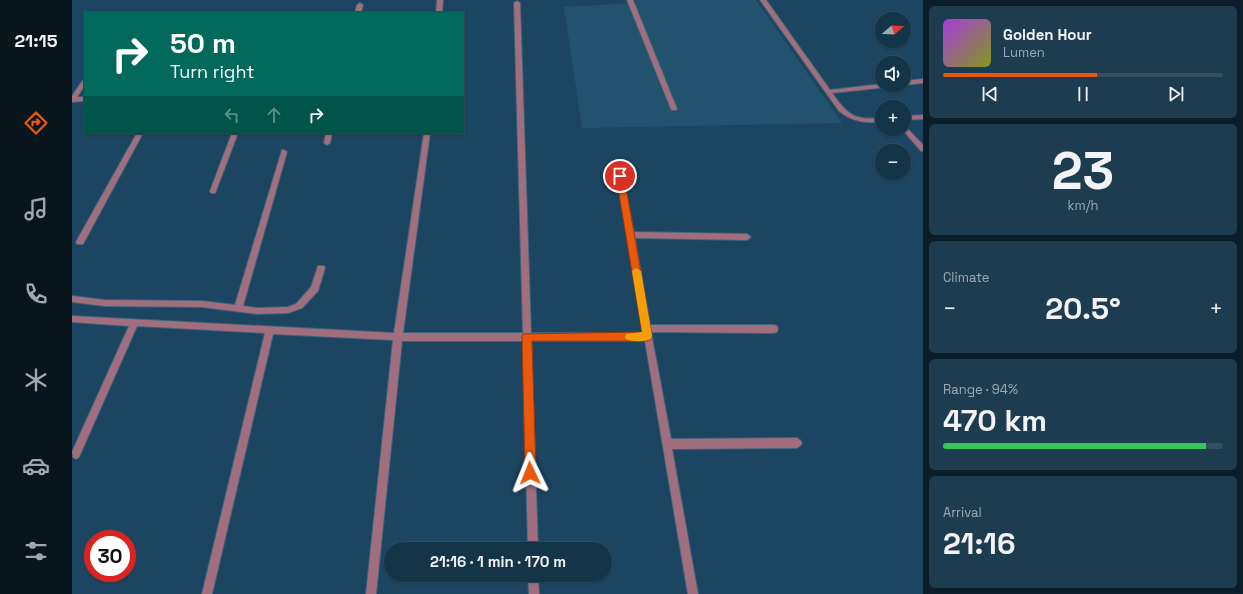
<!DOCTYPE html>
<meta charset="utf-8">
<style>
body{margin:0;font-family:"Space Grotesk",sans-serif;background:#1d3c4f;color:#f1f3f6;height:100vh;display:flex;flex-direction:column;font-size:15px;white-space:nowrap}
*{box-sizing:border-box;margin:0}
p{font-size:13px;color:#9daab4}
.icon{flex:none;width:22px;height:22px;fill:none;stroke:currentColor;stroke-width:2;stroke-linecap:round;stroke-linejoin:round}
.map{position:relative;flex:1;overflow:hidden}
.details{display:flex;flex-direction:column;gap:6px;padding:6px;background:#0b1d28;width:320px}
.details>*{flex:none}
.guide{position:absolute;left:12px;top:12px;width:380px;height:122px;border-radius:0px;box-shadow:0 1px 3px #0004,0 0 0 1px #334f60;background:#00695c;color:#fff;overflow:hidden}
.needle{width:26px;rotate:71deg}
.controls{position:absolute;left:803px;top:12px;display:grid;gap:8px}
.controls a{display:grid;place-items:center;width:36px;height:36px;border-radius:50%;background:#143448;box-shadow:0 1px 3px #0004,0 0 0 1px #334f60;font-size:20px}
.speed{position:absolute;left:12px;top:530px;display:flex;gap:8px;font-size:20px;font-weight:700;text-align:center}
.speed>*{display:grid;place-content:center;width:52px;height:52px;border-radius:50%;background:#143448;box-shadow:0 1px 3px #0004,0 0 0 1px #334f60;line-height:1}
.speed .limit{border:6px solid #d22;background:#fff;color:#111}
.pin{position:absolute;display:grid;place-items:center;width:34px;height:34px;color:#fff;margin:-17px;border:2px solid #fff;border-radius:50%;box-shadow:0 1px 4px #0007}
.me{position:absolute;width:44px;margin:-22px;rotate:358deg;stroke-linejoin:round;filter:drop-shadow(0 0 3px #0008)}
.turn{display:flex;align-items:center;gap:14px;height:84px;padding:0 20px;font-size:18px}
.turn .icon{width:52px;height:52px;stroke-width:2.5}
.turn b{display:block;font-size:28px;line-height:34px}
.lanes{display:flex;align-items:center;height:38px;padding:0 20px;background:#0003;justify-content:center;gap:20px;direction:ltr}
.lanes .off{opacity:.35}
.big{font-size:30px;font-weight:800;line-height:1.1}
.details .tile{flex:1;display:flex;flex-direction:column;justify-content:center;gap:6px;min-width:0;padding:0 14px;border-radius:6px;background:#1d3c4f}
.details .dial{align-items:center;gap:0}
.dial b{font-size:52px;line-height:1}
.song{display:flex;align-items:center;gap:12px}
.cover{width:48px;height:48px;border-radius:6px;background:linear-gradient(135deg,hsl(280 70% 55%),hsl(70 70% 35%))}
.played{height:4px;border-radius:2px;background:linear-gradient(90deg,#ea580c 55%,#334f60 55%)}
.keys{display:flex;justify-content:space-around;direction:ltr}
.heat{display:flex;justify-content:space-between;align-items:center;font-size:22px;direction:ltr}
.charge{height:6px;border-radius:3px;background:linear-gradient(90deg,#34c759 94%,#334f60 0)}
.trip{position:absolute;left:312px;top:542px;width:228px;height:40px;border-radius:20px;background:#143448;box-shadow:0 1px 3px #0004,0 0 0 1px #334f60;font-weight:800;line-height:40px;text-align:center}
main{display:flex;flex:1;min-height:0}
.tabs{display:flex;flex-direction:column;width:72px;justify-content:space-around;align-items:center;background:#08151d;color:#9daab4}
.tabs .icon{width:28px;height:28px}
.tabs .on{color:#ea580c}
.tabs b{font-size:18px;color:#f1f3f6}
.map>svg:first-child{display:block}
.built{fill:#23526f}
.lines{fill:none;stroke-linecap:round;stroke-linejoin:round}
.lane-casing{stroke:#3c637c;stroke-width:2}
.street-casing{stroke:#3c637c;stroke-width:2}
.lane{fill:#a16e7e;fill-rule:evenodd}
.street{fill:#a16e7e;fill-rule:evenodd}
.route{fill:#ea580c;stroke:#983908}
.slow{fill:#f59e0b}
</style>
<main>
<nav class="tabs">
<b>21:15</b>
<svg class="icon on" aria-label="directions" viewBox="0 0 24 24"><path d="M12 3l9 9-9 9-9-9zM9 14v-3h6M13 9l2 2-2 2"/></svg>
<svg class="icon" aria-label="music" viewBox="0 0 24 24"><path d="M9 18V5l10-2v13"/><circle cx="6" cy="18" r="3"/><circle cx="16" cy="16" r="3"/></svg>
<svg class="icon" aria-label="phone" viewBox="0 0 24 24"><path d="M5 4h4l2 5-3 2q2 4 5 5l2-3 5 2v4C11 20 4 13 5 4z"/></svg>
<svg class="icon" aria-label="climate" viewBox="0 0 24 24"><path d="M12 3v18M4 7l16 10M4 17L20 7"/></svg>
<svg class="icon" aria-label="car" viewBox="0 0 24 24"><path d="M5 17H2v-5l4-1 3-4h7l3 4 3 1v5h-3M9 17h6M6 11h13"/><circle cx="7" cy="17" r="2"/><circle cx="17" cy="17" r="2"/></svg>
<svg class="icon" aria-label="filters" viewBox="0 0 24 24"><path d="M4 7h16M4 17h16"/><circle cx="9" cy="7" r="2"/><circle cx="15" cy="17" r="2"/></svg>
</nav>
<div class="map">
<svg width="851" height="594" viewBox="0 0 851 594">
<rect width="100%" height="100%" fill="#1b4560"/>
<path class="built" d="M563 0H684L770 123 510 128 492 7 564 3Z"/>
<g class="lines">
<defs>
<path id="lane" d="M832 126 834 127 851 145V151H849L830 129H832Z"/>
<g id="street">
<path d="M365 0H371L370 13H364Z"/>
<path d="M555 0H561L605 109 604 110H600L599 109Z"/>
<path d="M688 0H694L758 90 810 84V85H819L816 87 760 93C777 116 781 120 810 118V122C794 123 780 122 767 111Z"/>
<path d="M445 1 448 3 459 333H571L545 176 548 174H550L562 232 675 234 679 237 675 240 563 238 578 325H702L705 326 706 329 705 332 702 333 579 332 599 439 725 438 728 440 730 443 728 446 725 448 600 449 626 594H616L573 341H459L466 549H456L451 341H330L304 594H294L321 340 201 334 140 594H130L193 333 65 326 7 457 4 459 1 457 0 452 57 326 0 322V316L322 333 352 133H358L331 333H451L442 3Z"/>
<path d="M288 3 291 5 289 13H283L285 5Z"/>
<path d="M13 79V85L5 97H13V101L0 102V96L11 80Z"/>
<path d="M851 79V83L832 85V81Z"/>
<path d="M851 115V119L832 120V116Z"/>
<path d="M65 133H71L11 244H5L4 242Z"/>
<path d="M160 133H166L144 191 143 193H139L138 191Z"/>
<path d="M254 133H260L258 143 255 145 252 143Z"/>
<path d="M210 150H212L215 152 171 306 185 308 216 307 224 304 239 287 246 266H252L253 268 246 291 230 308 216 313 185 314 130 307 33 306 0 302V296L33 300 130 301 163 305Z"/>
<path d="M456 575H466L467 594H457Z"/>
</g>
</defs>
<use href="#lane" class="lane-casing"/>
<use href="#street" class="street-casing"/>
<use href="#lane" class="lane"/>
<use href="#street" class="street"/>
</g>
<path class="route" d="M545 174H548L552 176 580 336 579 339 575 341H460L464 473 462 477 458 479 454 477 453 473 450 337 451 334 570 332 544 176Z"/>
<path class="slow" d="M564 268 569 271 580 336 579 339C572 342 561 342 554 339L553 337 554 334 570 332 560 271Z"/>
</svg>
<div class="controls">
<a><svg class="needle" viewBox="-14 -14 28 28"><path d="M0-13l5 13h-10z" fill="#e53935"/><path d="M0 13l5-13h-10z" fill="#9daab4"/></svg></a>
<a><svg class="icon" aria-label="sound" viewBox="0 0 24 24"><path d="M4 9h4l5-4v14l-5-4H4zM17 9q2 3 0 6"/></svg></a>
<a>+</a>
<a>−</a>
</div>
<div class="speed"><div class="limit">30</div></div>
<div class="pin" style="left:548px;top:176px;background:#d93025"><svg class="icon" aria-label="arrive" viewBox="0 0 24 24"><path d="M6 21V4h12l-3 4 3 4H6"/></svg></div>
<svg class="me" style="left:458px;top:473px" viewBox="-20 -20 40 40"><path d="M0-17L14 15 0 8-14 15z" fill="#ea580c" stroke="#fff" stroke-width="4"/></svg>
<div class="trip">21:16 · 1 min · 170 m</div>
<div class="guide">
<div class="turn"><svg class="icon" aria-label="right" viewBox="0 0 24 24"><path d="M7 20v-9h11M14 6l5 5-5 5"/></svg><div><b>50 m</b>Turn right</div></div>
<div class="lanes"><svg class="icon off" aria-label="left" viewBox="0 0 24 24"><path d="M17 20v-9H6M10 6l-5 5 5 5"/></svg><svg class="icon off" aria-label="ahead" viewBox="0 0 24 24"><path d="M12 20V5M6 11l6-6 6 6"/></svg><svg class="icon" aria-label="right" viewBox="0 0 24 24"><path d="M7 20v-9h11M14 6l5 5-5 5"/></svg></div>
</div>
</div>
<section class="details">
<div class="tile">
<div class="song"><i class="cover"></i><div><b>Golden Hour</b><p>Lumen</p></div></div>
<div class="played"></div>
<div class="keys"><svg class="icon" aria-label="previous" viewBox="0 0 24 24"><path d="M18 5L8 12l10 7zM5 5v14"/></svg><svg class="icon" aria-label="pause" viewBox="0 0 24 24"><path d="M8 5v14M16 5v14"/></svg><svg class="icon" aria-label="next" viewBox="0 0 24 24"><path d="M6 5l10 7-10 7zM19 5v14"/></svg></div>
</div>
<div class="tile dial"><b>23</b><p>km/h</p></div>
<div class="tile"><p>Climate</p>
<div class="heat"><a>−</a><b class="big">20.5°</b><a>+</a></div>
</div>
<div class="tile"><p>Range · 94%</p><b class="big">470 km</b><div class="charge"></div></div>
<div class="tile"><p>Arrival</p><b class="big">21:16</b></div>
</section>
</main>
